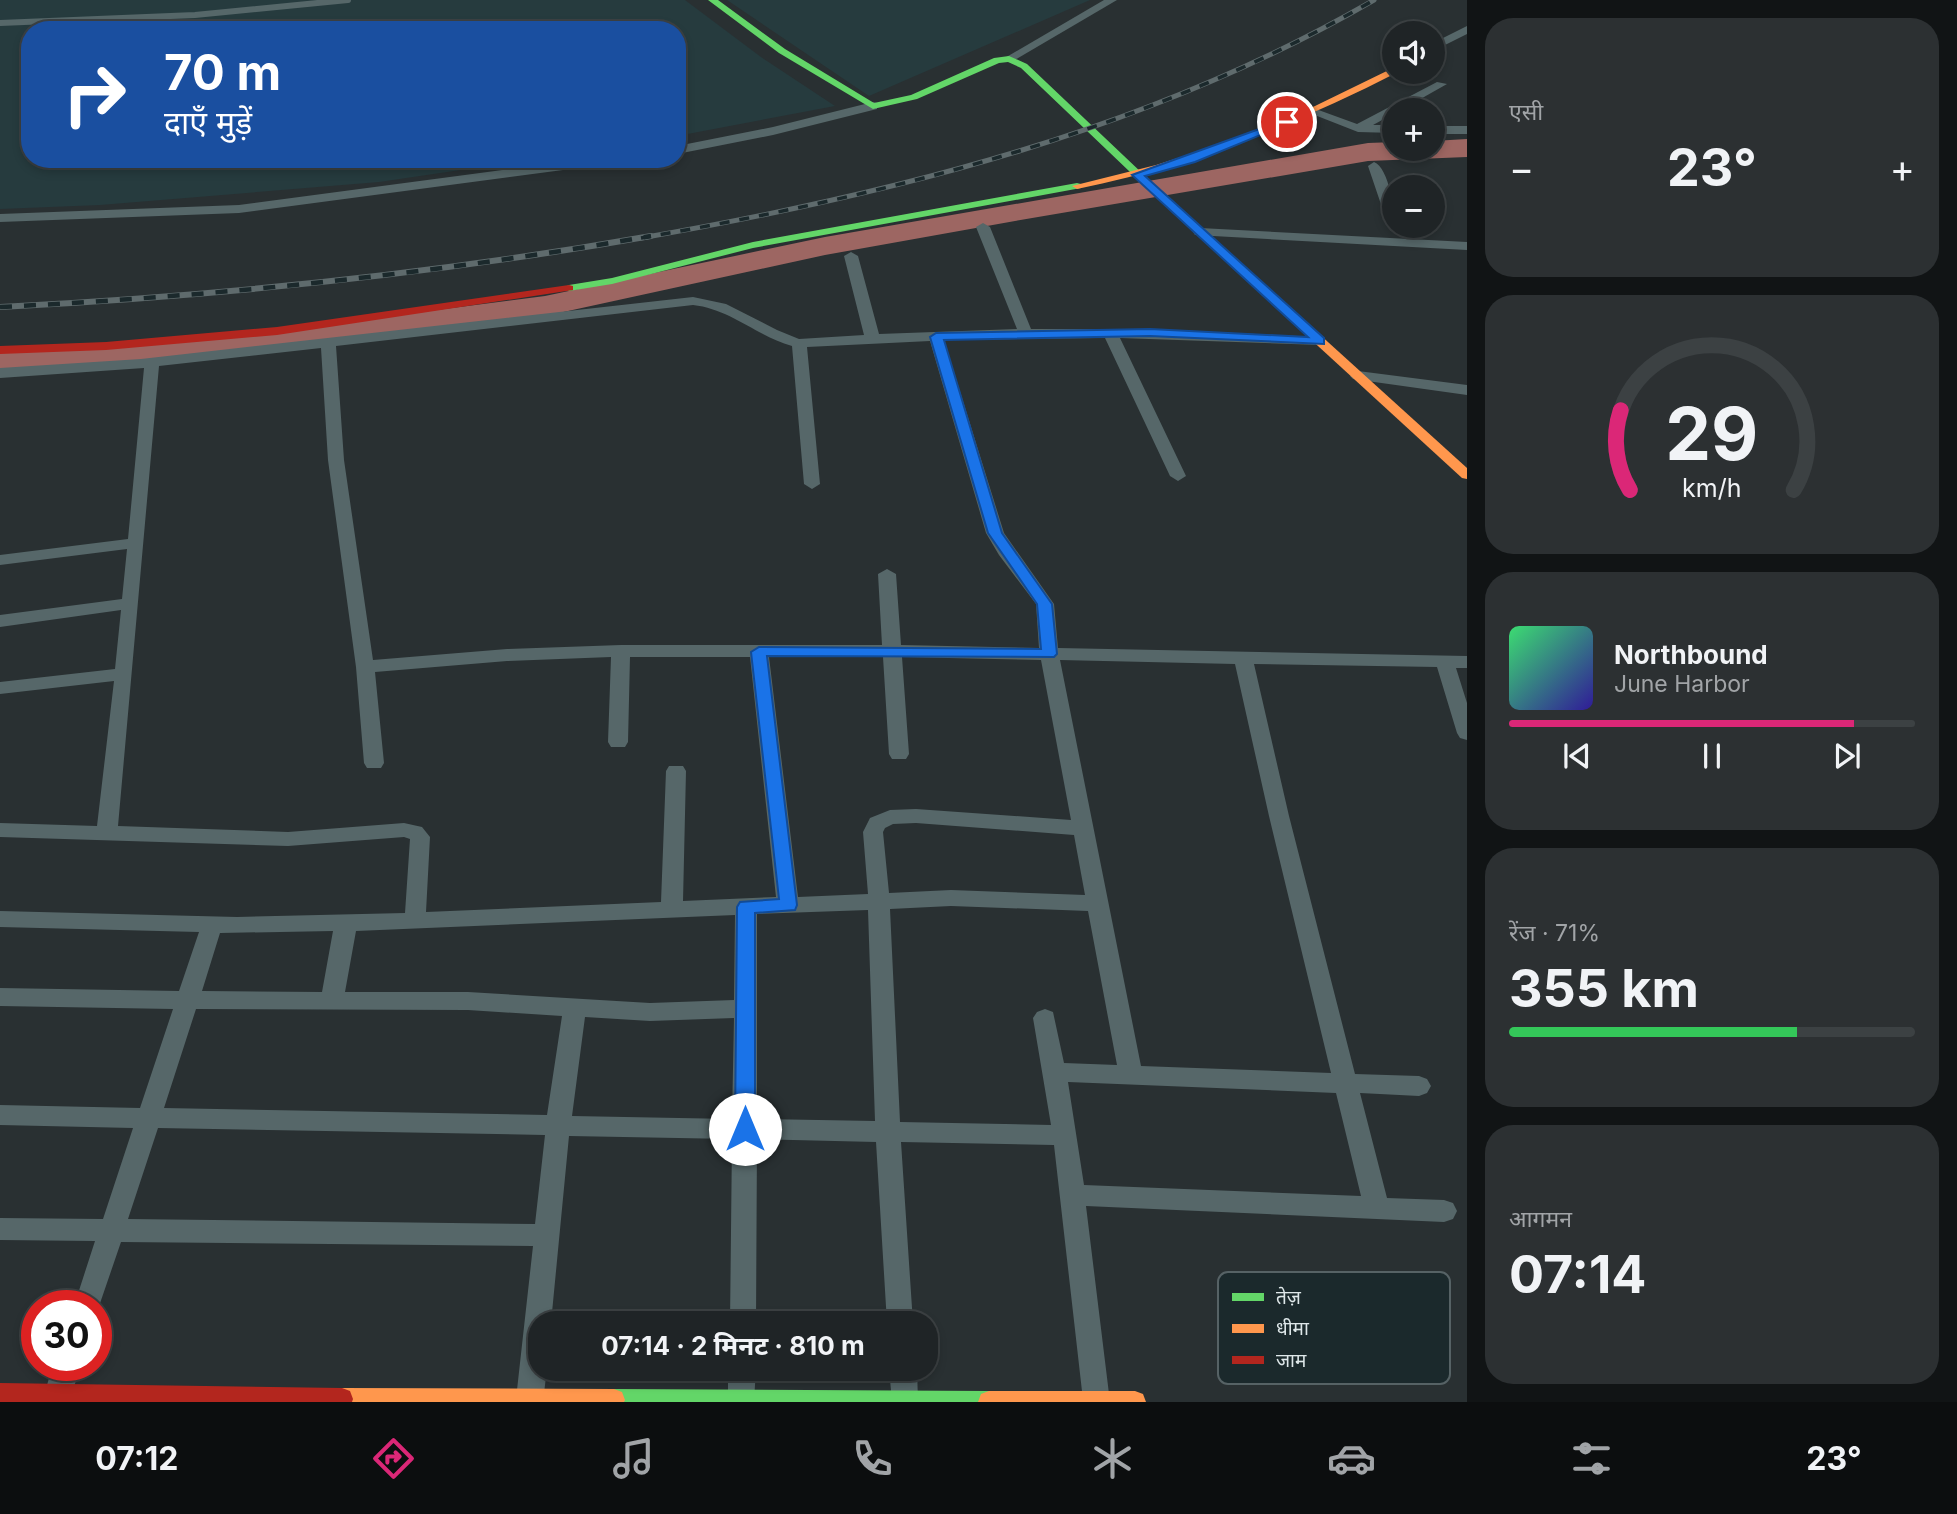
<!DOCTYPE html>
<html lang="hi">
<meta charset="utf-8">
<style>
body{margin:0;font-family:Inter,"Noto Sans Devanagari",sans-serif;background:#2c3032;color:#f1f3f6;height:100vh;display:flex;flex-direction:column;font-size:26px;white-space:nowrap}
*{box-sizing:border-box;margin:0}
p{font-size:23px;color:#a1a4a7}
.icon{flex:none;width:38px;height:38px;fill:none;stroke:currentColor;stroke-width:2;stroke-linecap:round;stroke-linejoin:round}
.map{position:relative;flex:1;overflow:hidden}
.sheet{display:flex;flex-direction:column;gap:18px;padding:18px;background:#111415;width:490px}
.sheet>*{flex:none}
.banner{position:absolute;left:21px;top:21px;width:665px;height:147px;border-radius:28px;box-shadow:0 4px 10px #0003,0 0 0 2px #3c4143;background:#1a4fa0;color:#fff;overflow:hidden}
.fabs{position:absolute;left:1382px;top:21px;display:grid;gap:14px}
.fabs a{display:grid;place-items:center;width:63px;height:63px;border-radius:50%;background:#1f2426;box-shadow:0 4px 10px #0003,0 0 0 2px #3c4143;font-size:35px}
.speed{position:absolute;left:21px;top:1290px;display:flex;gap:14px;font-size:35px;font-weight:700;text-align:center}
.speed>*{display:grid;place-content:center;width:91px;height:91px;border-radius:50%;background:#1f2426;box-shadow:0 4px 10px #0003,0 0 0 2px #3c4143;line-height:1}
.speed .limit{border:10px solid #d22;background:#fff;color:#111}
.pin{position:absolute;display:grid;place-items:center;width:60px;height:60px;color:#fff;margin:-30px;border:4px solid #fff;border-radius:50%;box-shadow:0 2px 7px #0007}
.me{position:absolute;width:77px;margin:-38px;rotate:0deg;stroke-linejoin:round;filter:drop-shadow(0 0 5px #0008)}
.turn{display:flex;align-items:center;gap:24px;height:147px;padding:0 28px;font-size:32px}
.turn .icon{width:91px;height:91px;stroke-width:2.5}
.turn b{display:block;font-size:49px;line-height:60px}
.big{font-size:52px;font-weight:700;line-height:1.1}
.sheet .widget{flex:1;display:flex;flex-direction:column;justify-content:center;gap:10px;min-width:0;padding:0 24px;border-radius:28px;background:#2c3032}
.sheet .dial{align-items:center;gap:0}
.dial svg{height:182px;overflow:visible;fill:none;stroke:#3c4143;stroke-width:7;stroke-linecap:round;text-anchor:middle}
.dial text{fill:#f1f3f6;stroke:none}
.song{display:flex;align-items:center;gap:21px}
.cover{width:84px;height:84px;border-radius:10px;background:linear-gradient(135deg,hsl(140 70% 55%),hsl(250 70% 35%))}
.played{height:7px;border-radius:4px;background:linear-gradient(90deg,#db2777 85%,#3c4143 85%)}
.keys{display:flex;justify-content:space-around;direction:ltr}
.heat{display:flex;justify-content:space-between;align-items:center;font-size:38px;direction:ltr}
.charge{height:10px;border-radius:5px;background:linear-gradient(90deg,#34c759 71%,#3c4143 0)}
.trip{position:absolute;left:528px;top:1311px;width:410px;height:70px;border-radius:28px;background:#1f2426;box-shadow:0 4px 10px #0003,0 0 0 2px #3c4143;font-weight:700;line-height:70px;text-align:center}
.menu{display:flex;height:112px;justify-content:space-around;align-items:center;background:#0c0e0f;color:#a1a4a7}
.menu .icon{width:49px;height:49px}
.menu .active{color:#db2777}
.menu b{font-size:32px;color:#f1f3f6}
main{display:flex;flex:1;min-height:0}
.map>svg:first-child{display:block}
.built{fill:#263b3e}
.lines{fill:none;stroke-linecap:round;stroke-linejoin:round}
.river{fill:#9d6662;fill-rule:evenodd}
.lane{stroke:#566769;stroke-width:6}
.street{fill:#566769;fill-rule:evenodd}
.fast{fill:#63d668;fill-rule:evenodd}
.slow{fill:#ff974d;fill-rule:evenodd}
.jam{fill:#b3261e;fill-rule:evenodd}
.rail-far1-casing{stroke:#5f6b6d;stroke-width:5}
.rail-casing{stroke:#5f6b6d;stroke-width:6}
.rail-far1{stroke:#1b292c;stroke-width:3.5;stroke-dasharray:10;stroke-linecap:butt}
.rail{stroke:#1b292c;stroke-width:4.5;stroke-dasharray:12;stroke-linecap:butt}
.route{fill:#1a73e8;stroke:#114b97;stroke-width:2}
.key{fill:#1b292c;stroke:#566265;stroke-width:2}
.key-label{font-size:19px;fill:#dee7e9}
</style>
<main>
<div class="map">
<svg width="1467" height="1402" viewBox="0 0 1467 1402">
<rect width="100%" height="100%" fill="#293032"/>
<g class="built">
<path d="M0 0H685L761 57 835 106 677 136V30H30V159H536L379 182 100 205 0 209Z"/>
<path d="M727 0H1090L869 96Z"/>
</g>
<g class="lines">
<path class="river" d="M1467 139V157L1368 161 1015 221 825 255 545 316 290 349 84 367 0 371V351L84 347 290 329 545 296 825 237 1368 143 1395 142V149H1433V141Z"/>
<path class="lane" d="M0 23 195 15 348 0"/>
<g class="street">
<path d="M1104 0H1117L1013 61 1003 59Z"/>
<path d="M1467 26V34L1433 51V43Z"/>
<path d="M1437 82 1447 84 1401 110H1395V113L1373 125H1395V133L1358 132 1307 112 1313 108 1357 124Z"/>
<path d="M873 102 877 103V109L773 135 677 154V146L773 127Z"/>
<rect x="1433" y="126" width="34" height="8"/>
<path d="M585 159H622L616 163 239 213 0 222V214L239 205Z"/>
<path d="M1374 162C1389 168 1395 211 1395 226H1401L1400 228H1390L1388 225 1368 166Z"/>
<path d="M983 223 990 227 1031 329H1150L1320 337 1327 341 1320 345 1120 338 1186 476 1178 481 1170 476 1105 338 944 340 1004 533 1054 604 1058 648 1467 656V668H1456L1467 703V740L1460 738 1457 733 1437 667 1254 664 1289 816 1355 1074 1419 1076 1427 1079 1431 1086 1427 1093 1419 1096 1360 1093 1387 1198 1444 1200 1453 1203 1457 1211 1453 1219 1444 1222 1086 1206 1110 1402 1083 1400 1054 1145 901 1142 913 1323H887L876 1142 757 1139 756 1323H730L732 1139 569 1136 551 1323H541V1368H547L543 1402H517L516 1399 533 1246 121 1242 96 1315V1306H74L95 1241 0 1240V1218L103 1219 133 1128 0 1125V1105L140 1108 173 1009 0 1006V988L179 991 199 932 0 927V911L237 917 405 913 410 839 404 837 288 846 0 837V823L97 826 114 681 0 694V682L115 669 121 610 0 627V615L122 599 127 549 0 565V555L128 539 144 368 0 378V368L141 359 693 297 726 304 777 330 799 339 864 335 844 256 851 252 858 256 879 334 1017 329 976 227ZM693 305C730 309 757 336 792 346L804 484 812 489 820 484 807 347 930 341 986 533 999 555 1036 604 1039 648 901 645 896 574 887 569 878 574 882 645H621L507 649 373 660 344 460 336 346ZM321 348 328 460 356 667 364 763 367 768H381L384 763 375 672 507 661 611 657 608 742 611 747H625L628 742 630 657H750L776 897 683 901 686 771 683 766H669L666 771 661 902 426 912 430 837 422 827 404 823 288 832 118 826 159 366ZM769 657H883L889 754 892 759H906L909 754 902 657 1041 660 1071 820 916 809 890 810 870 818 863 832 868 894 798 897ZM1060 660 1235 664 1269 816 1331 1073 1141 1066ZM916 823 1074 835 1085 895 951 890 889 893 883 832 885 828 893 824ZM951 906 1088 911 1117 1065 1064 1063 1053 1012 1045 1009 1037 1012 1033 1018 1051 1125 900 1122 890 909ZM868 910 875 1121 757 1119V914ZM735 915 734 1000 650 1003 468 992H345L356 931ZM333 931 322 992 202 991 220 933ZM196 1009 468 1010 562 1016 547 1115 164 1108ZM585 1017 650 1021 734 1018 732 1119 572 1116ZM1068 1082 1336 1093 1361 1196 1084 1185ZM158 1128 545 1135 535 1224 128 1219Z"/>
<path d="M1200 228 1467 242V250L1195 235 1193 232Z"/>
<path d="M1358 371 1467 385V395L1353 379 1350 376 1353 373Z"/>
<path d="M53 1365H81L69 1402H47L44 1395Z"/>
<path d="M728 1368H756L754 1402H728Z"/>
<path d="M889 1368H917L918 1402H892Z"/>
</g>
<g class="fast">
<path d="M708 0H718L785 49 874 103 911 95 994 58 1009 56 1027 64 1182 211 1173 213 1021 68 1008 62 999 63 917 99 873 109 779 53Z"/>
<path d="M1077 183 1081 184V188L753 248 612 284 569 291 563 288 569 285 612 278 753 242Z"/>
<path d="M614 1389 989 1391 997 1394 1000 1402H604L606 1392Z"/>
</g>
<g class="slow">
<path d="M1395 67V72H1398C1295 125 1191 166 1077 189L1072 186 1156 165 1237 139 1315 106Z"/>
<path d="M1173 209H1181L1467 468V479L1462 478 1173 213Z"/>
<path d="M342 1388 614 1389 622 1392 625 1400 624 1402H332L334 1391Z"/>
<path d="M989 1391H1135L1143 1394 1146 1402H978L981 1394Z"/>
</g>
<g class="jam">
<path d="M569 285 573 286V290L277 335 106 350 0 354V346L106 342 277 327Z"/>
<path d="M0 1383 342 1388 350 1391 353 1399 352 1402H0Z"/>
</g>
<defs>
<path id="rail-far1" d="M641 238C894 194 1150 130 1374 0"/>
<path id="rail" d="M0 307C219 296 435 274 651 236"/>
</defs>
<use href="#rail-far1" class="rail-far1-casing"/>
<use href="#rail" class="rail-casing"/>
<use href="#rail-far1" class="rail-far1"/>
<use href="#rail" class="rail"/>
</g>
<path class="route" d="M1284 120 1292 122 1195 162 1145 176 1324 338V344L1150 336 944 340 1002 533 1052 604 1057 654 1054 657 767 656 797 905 795 910 755 913V1129L752 1135 745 1138 738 1135 735 1129 737 907 740 902 779 899 751 652 759 647 1041 649 1037 604 988 533 930 337 936 333 1150 329 1308 337 1132 175Z"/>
<rect x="1218" y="1272" width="232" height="112" rx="10" class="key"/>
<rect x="1232" y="1293" width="32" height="8" fill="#63d668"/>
<rect x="1232" y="1324" width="32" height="9" fill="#ff974d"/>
<rect x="1232" y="1356" width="32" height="8" fill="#b3261e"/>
<g class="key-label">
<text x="1276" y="1304">तेज़</text>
<text x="1276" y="1335">धीमा</text>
<text x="1276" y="1367">जाम</text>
</g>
</svg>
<div class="fabs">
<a><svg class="icon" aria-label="sound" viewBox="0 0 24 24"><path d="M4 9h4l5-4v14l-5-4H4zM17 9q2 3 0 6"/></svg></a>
<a>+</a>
<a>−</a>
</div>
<div class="speed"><div class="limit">30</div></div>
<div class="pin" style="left:1287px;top:122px;background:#d93025"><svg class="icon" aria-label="arrive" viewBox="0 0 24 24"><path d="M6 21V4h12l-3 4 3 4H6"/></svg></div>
<svg class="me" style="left:745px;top:1129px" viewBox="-20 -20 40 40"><circle r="19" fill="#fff"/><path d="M0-13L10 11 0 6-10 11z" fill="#1a73e8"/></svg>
<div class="trip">07:14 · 2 मिनट · 810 m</div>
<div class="banner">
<div class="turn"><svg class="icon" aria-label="right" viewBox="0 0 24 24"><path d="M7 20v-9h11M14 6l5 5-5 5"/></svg><div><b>70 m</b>दाएँ मुड़ें</div></div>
</div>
</div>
<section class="sheet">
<div class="widget"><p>एसी</p>
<div class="heat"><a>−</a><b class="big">23°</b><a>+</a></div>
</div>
<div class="widget dial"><svg viewBox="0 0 100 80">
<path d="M14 69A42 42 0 1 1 86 69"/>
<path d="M14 69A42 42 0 0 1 10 34" stroke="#db2777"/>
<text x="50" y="56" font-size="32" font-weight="700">29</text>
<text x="50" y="72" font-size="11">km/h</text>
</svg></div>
<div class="widget">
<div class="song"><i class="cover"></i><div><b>Northbound</b><p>June Harbor</p></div></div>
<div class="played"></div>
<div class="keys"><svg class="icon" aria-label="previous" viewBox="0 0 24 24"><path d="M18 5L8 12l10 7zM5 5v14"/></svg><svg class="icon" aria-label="pause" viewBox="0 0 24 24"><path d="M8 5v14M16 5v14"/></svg><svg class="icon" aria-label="next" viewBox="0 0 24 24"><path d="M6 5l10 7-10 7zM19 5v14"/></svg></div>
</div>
<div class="widget"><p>रेंज · 71%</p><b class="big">355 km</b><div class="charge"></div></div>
<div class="widget"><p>आगमन</p><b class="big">07:14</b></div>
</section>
</main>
<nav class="menu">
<b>07:12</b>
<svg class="icon active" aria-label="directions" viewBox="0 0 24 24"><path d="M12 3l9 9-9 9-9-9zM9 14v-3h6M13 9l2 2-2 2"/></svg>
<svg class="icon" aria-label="music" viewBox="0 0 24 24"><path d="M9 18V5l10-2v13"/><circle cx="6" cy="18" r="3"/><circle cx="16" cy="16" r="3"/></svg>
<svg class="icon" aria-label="phone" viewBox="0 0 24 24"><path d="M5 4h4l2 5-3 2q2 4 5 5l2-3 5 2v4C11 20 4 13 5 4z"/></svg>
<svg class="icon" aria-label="climate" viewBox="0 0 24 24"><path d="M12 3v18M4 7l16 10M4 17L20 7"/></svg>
<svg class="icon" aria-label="car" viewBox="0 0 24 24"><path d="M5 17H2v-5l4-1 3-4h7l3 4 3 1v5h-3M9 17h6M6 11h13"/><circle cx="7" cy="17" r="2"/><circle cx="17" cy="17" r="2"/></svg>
<svg class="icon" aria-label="filters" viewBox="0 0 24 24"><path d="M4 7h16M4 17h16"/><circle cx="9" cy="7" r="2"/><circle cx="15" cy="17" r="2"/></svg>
<b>23°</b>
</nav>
